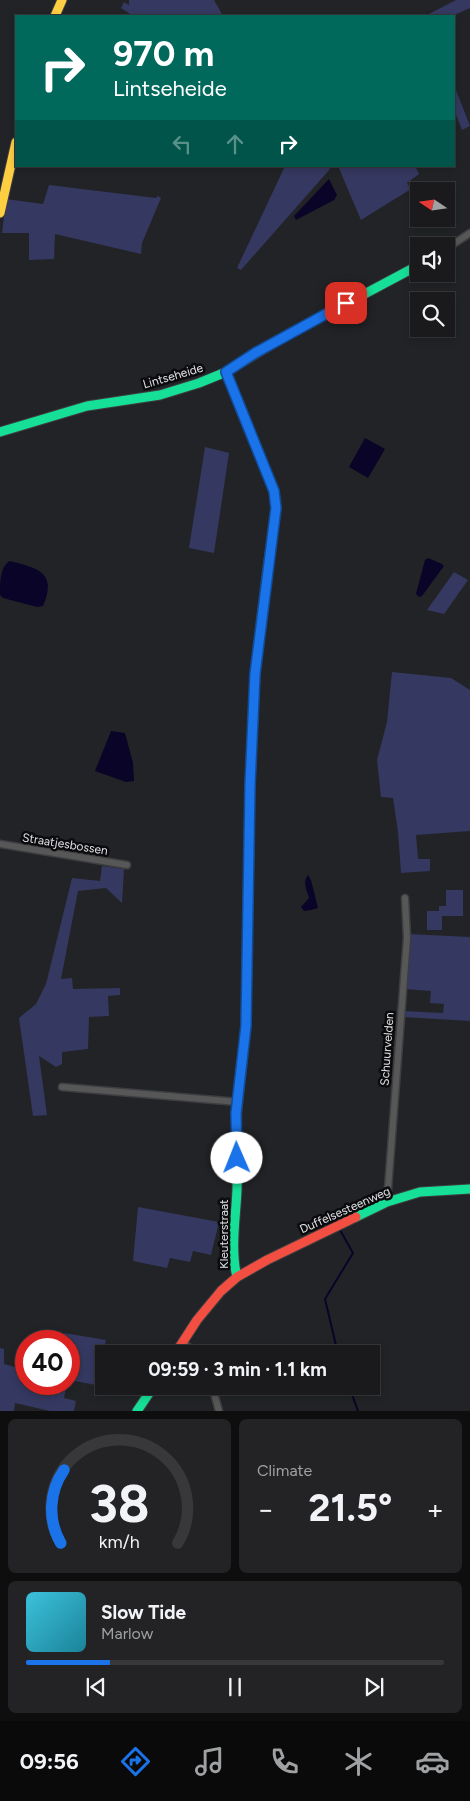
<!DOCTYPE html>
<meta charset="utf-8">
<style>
body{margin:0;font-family:Figtree,sans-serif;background:#232325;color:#f1f3f6;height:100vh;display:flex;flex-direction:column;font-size:19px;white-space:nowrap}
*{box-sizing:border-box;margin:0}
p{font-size:16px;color:#9fa1a3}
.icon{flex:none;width:28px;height:28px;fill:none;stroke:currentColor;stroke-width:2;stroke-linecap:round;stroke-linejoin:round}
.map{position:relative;height:1411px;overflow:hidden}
.drawer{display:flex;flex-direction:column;gap:8px;padding:8px;background:#0e0e0f;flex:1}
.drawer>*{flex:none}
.banner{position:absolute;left:15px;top:15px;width:440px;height:152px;border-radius:0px;box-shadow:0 2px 8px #0003,0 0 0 1px #38383b;background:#00695c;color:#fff;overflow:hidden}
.needle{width:32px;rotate:283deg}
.controls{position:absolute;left:410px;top:182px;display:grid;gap:10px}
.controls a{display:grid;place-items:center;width:45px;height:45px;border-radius:0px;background:#1a1a1c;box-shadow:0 2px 8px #0003,0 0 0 1px #38383b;font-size:25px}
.speed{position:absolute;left:15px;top:1330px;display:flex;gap:10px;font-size:25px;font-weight:700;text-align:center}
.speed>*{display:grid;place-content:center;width:65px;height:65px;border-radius:50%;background:#1a1a1c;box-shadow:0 2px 8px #0003,0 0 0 1px #38383b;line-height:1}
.speed .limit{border:8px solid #d22;background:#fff;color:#111}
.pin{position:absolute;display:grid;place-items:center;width:42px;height:42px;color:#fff;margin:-21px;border-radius:10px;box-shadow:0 2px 8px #0006}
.me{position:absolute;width:55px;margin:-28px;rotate:359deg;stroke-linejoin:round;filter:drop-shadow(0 0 4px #0008)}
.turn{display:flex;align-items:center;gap:18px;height:105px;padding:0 15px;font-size:22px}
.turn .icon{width:65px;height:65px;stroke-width:2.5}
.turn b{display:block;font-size:35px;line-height:42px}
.lanes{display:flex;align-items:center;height:48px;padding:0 15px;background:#0003;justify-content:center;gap:25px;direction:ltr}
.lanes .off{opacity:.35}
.big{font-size:38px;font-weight:700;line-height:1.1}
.drawer .card{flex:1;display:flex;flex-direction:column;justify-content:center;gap:8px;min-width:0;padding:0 18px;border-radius:8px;background:#232325}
.drawer .dial{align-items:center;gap:0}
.dial svg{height:130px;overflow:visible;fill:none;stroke:#38383b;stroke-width:7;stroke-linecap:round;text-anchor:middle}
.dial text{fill:#f1f3f6;stroke:none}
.song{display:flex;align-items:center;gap:15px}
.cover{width:60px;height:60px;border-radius:8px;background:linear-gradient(135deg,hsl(190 70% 55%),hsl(190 70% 35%))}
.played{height:5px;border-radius:2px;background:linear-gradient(90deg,#1a73e8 20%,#38383b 20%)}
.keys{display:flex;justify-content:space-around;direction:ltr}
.heat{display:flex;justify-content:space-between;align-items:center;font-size:28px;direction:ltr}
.drawer .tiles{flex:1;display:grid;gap:8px;grid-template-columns:1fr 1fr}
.card:last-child{grid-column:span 2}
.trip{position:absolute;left:95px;top:1345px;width:285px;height:50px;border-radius:0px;background:#1a1a1c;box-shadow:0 2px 8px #0003,0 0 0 1px #38383b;font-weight:700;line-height:50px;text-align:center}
.tab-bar{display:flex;height:80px;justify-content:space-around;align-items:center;background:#0a0a0b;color:#9fa1a3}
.tab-bar .icon{width:35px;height:35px}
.tab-bar .on{color:#1a73e8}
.tab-bar b{font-size:22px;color:#f1f3f6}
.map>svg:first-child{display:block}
.green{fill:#353860}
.water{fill:#090428}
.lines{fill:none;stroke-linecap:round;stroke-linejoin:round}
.stream{stroke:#090428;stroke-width:2}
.street-casing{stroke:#3d3e40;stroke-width:9}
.fast-casing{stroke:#3d3e40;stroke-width:11}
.slow-casing{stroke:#3d3e40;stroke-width:11}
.jam-casing{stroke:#3d3e40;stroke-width:11}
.street{stroke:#575758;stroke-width:6}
.fast{stroke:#16e098;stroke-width:9}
.slow{stroke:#ffcf43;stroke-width:9}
.jam{stroke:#f24e42;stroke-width:9}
.route-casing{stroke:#114b97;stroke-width:12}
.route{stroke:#1a73e8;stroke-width:9}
.labels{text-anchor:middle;stroke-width:5;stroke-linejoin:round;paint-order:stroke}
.street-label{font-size:12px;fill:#e0e1e4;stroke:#0b0b0e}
</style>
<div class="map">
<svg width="470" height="1411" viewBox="0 0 470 1411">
<rect width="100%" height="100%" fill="#222326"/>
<g class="green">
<path d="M129 0H214L223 16H133L121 8 124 2 129 5Z"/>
<path d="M456 0H470V8L452 16H425Z"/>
<path d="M454 85 470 126 462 130 454 110Z"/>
<path d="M285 166H327L330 169 241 270 237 268Z"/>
<path d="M338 166H415L419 174 407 183 411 189 361 220Z"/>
<path d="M49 185 156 198 158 196 161 198 142 243 141 254 55 234 54 259 29 260V233H2L6 199 43 204Z"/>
<path d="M205 447 229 453 214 553 189 548Z"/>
<path d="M454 572 468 580 444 614 427 610Z"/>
<path d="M392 672 451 678 470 690V831L416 835 418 859H430V871L401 873 398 832 393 798 381 797 377 760 387 722Z"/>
<path d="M102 866 124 869 122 903 106 888 78 891 61 979 72 978 73 989 120 988V995L108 996 109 1016 89 1017 88 1049 62 1052V1064L56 1067 39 1056 47 1115 33 1116 19 1018 36 1004 46 984 72 878 100 881Z"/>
<path d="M446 890H463V916H442V930H427V911H439V906H446Z"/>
<path d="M409 934 470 937V1021L403 1017V1011L443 1013 444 1004 430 1003 431 991 404 989Z"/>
<path d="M138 1207 219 1222 211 1255 193 1251 190 1262 170 1258 167 1268 133 1261Z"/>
<path d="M64 1333 106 1340 96 1385 69 1380V1341H62Z"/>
<path d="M0 1348 4 1349V1364L26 1370V1384H67L64 1398 76 1401 74 1411H50L15 1403 14 1411H0Z"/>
</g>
<g class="water">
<path d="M329 179 337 195 334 200 296 220 294 216Z"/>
<path d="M365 438 385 449 368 478 349 467Z"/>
<path d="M428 558 442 564 444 566 422 596 419 597 416 594 417 590 425 560Z"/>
<path d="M10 561C37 568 58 572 43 606L37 607 3 598 0 595C0 583 0 566 10 561Z"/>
<path d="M111 731 125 733 133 763 134 781 126 782 95 771Z"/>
<path d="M308 875 311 880 318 908 311 910 304 911 301 907 309 898C307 890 302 882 308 875Z"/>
</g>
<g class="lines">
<g class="stream">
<path d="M338 1354 325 1299 353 1253 340 1230"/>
<path d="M349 1386 358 1411"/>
</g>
<defs>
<g id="street">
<path d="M446 249 470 233"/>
<path d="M0 844 127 865"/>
<path d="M62 1087 238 1102"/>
<path d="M387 1202 407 938 405 898"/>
<path d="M182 1342 198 1354"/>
<path d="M212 1386 219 1411"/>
</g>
<g id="fast">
<path d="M0 432 87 406 160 395 199 383 226 372 280 339 419 265"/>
<path d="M248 900 250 785 255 674 268 568"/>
<path d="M356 1217 387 1202 420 1192 470 1189"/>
<path d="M237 1277C230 1249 236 1217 237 1189 238 1159 234 1129 238 1100"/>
<path d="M137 1411 154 1386"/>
</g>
<g id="slow">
<path d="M55 16 62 0"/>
<path d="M0 213 16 142"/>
<path d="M226 372 274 491 276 508 268 568"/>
<path d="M238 1100 246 1026 248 900"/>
</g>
<path id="jam" d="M175 1354 197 1320 221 1291 237 1277 267 1260 356 1217"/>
</defs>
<use href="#street" class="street-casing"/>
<use href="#fast" class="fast-casing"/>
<use href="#slow" class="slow-casing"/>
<use href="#jam" class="jam-casing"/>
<use href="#street" class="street"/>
<use href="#fast" class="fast"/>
<use href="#slow" class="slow"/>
<use href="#jam" class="jam"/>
</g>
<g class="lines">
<defs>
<path id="route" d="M237 1158 236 1113 246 1026 250 785 255 674 276 508 274 491 226 372 255 353 346 303"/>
</defs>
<use href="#route" class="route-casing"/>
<use href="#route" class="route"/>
</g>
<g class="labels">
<g class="street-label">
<text transform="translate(173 376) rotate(-16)" y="4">Lintseheide</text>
<text transform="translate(65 844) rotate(9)" y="4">Straatjesbossen</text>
<text transform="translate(387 1049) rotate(-86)" y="4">Schuurvelden</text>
<text transform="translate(345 1210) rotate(-24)" y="4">Duffelsesteenweg</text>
<text transform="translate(224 1234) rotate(-90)" y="4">Kleuterstraat</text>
</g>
</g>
</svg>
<div class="controls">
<a><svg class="needle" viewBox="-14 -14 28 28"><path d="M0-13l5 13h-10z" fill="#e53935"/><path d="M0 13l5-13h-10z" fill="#9fa1a3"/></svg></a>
<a><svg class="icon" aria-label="sound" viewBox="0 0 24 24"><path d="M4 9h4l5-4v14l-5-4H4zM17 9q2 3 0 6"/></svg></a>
<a><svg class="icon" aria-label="search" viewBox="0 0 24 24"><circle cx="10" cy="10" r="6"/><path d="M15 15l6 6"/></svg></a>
</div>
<div class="speed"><div class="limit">40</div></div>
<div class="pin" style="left:346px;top:303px;background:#d93025"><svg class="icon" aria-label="arrive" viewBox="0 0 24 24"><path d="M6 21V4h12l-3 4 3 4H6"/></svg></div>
<svg class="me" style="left:237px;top:1158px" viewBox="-20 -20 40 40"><circle r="19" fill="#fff"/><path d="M0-13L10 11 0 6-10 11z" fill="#1a73e8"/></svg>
<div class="trip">09:59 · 3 min · 1.1 km</div>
<div class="banner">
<div class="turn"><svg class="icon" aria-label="right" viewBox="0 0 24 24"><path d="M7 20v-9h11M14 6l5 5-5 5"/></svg><div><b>970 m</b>Lintseheide</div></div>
<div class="lanes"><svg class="icon off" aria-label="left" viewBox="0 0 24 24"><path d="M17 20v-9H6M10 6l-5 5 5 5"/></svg><svg class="icon off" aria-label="ahead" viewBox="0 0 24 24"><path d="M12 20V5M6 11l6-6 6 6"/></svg><svg class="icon" aria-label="right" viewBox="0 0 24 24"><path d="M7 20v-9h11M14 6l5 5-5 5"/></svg></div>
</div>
</div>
<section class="drawer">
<div class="tiles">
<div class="card dial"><svg viewBox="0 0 100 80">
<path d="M14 69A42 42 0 1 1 86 69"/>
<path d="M14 69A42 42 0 0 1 16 24" stroke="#1a73e8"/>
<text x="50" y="56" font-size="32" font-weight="700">38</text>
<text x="50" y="72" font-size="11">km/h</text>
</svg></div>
<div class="card"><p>Climate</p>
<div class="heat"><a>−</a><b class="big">21.5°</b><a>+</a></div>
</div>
<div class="card">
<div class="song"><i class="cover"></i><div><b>Slow Tide</b><p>Marlow</p></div></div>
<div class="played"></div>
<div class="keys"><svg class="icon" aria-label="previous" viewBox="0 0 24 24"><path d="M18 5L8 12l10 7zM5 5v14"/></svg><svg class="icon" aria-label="pause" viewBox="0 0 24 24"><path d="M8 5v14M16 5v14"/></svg><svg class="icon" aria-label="next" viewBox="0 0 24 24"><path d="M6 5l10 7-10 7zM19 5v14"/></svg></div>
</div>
</div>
</section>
<nav class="tab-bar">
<b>09:56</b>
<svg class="icon on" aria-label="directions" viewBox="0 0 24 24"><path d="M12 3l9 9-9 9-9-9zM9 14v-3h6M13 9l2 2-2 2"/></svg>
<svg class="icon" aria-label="music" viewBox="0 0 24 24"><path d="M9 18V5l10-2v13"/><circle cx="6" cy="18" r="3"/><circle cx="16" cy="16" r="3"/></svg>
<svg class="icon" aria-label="phone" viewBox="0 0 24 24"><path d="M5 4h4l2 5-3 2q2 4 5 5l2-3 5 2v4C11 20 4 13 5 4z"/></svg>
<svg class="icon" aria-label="climate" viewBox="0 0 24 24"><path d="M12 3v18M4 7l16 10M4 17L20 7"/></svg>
<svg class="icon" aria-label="car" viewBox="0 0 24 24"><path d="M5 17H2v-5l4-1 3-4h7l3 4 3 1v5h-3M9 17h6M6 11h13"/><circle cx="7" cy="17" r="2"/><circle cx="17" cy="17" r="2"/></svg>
</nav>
